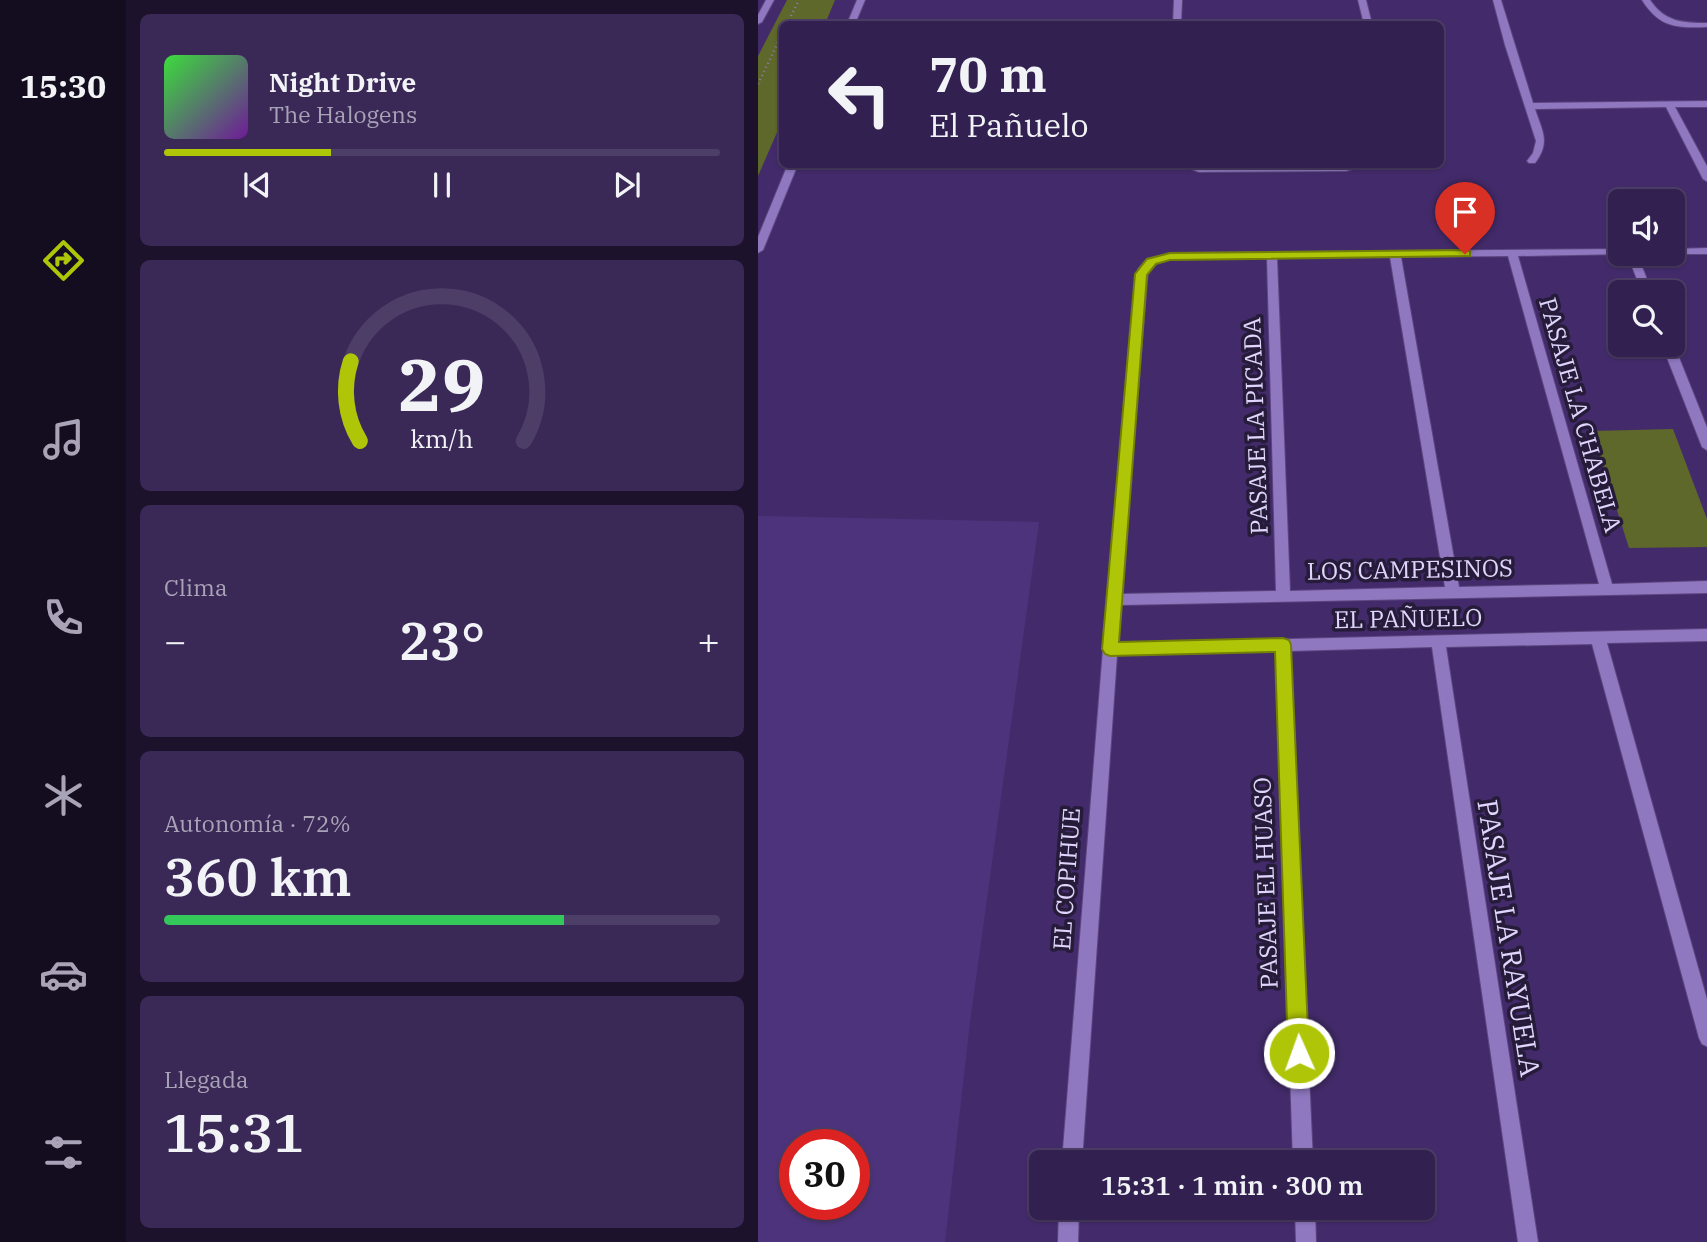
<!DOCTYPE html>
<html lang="es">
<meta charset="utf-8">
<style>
body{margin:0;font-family:"IBM Plex Serif",serif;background:#3a2857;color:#f1f3f6;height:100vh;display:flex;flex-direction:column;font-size:26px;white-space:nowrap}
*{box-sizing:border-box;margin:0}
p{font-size:23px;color:#a8a3b7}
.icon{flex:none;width:38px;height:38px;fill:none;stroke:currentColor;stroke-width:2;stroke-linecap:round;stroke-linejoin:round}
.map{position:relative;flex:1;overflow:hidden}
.panel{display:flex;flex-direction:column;gap:14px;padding:14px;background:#1c122c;width:632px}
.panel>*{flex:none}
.top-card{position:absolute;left:21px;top:21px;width:665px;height:147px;border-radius:10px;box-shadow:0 2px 5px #0004,0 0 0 2px #4d3e67;background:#322050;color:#f1f3f6;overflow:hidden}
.tools{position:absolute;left:850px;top:189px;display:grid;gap:14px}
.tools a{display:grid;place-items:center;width:77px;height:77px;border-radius:10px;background:#322050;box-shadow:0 2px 5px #0004,0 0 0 2px #4d3e67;font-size:35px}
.speed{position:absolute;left:21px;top:1129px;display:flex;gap:14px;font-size:35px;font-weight:700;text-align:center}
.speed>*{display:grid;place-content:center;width:91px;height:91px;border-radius:50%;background:#322050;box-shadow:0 2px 5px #0004,0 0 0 2px #4d3e67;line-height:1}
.speed .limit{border:10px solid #d22;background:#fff;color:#111}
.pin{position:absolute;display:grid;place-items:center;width:60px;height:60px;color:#fff;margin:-72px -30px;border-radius:50% 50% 50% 0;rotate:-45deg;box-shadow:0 0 7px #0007}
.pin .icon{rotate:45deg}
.me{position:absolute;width:77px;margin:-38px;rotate:358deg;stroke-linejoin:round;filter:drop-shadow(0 0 5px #0008)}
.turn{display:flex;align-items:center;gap:24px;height:147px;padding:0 35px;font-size:32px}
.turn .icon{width:91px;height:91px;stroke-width:2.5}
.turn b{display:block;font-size:49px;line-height:60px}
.big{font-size:52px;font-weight:600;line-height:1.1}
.panel .tile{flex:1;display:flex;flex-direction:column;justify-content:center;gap:10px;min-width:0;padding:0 24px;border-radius:10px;background:#3a2857}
.panel .dial{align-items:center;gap:0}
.dial svg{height:182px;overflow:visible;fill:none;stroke:#4d3e67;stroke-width:7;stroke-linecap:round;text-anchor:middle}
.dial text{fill:#f1f3f6;stroke:none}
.song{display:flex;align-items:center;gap:21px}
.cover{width:84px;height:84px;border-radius:10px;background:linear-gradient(135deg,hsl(120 70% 55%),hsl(280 70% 35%))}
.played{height:7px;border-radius:4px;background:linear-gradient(90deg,#afc507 30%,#4d3e67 30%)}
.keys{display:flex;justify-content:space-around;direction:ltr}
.heat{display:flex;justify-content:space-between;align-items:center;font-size:38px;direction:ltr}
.charge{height:10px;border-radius:5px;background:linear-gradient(90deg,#34c759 72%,#4d3e67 0)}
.trip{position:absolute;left:271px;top:1150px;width:406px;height:70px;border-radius:10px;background:#322050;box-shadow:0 2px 5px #0004,0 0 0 2px #4d3e67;font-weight:600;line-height:70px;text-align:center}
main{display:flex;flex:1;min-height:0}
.tab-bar{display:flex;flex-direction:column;width:126px;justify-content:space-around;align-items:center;background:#140d20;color:#a8a3b7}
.tab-bar .icon{width:49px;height:49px}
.tab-bar .current{color:#afc507}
.tab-bar b{font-size:32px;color:#f1f3f6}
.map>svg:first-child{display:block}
.built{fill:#4d337b;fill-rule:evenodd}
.green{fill:#5e682a}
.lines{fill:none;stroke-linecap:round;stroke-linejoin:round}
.minor-casing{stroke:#5d467f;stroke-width:2}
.tertiary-casing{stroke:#5d467f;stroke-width:2}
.path{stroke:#8e7db1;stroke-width:2.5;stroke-dasharray:1 3.5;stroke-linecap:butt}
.minor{fill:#8f78c0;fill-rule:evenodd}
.tertiary{fill:#8f78c0;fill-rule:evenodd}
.route{fill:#afc507;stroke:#728005;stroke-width:2}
.labels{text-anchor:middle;stroke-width:7;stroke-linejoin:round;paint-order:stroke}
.street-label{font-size:24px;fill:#e0d5fc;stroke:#261c39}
.near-street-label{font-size:28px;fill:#e0d5fc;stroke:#261c39}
</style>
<main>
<nav class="tab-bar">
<b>15:30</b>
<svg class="icon current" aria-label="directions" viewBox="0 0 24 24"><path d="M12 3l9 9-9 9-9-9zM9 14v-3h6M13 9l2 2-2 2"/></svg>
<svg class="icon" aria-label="music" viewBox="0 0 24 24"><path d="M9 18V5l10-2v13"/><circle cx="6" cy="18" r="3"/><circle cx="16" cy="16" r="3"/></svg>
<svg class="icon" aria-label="phone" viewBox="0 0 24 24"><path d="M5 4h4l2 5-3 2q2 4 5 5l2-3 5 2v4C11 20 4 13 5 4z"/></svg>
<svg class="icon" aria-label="climate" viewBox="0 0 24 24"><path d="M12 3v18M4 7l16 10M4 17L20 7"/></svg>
<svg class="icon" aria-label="car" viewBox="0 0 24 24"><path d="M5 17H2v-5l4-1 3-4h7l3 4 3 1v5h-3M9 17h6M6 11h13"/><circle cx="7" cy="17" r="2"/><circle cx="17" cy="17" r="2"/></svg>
<svg class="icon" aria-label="filters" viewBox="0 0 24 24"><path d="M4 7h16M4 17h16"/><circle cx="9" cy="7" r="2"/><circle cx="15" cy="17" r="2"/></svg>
</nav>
<section class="panel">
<div class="tile">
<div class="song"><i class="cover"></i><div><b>Night Drive</b><p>The Halogens</p></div></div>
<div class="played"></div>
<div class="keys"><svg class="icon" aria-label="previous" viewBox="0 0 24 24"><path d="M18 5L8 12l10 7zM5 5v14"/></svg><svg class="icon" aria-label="pause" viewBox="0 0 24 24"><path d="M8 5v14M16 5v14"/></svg><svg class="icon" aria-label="next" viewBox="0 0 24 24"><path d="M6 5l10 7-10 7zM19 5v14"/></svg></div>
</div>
<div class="tile dial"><svg viewBox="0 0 100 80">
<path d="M14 69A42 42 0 1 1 86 69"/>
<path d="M14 69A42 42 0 0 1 10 34" stroke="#afc507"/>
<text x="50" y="56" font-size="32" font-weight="700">29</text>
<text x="50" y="72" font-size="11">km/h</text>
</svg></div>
<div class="tile"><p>Clima</p>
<div class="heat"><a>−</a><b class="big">23°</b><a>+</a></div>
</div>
<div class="tile"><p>Autonomía · 72%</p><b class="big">360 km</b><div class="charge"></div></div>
<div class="tile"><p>Llegada</p><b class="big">15:31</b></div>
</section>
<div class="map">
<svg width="950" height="1242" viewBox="0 0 950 1242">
<rect width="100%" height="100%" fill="#432b6b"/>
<path class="built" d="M0 516 281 522 212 1022 187 1242H0ZM37 1144H96V1204H37Z"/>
<g class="green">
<path d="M29 0H77L67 24H24V121L0 176V56Z"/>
<path d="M915 429 949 519V547L871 548 834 431Z"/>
</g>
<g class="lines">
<defs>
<g id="minor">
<path d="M416 0H424L423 24H415Z"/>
<path d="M600 0H608L614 24H606Z"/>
<path d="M735 0H743L775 103 950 101V107H917L950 168V182L945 179 908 107 777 109C784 131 793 142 777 163H771L769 161 775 153 778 141 747 45Z"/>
<path d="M884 0H892C907 22 924 23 950 23V27C918 28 902 28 884 0Z"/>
<path d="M419 164 441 166 612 164 588 171 441 172Z"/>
<path d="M950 248V254H911H915V249Z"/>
<path d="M863 249V254H867L760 256 854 584 950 581V593L363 605 360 643 950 629V641L849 643 950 1003V1047L944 1044 941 1038 834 644 688 647 780 1242H760L674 647 532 651 555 1162H535L518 651 359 655 324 1162H304L345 649 380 269 389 259 412 253ZM750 256 841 584 701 587 643 257ZM632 257 687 587 532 591 519 258ZM509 258 518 591 363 594 390 270 397 263 412 259Z"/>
<path d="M869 254H879L894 292H884Z"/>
<path d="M904 345H916L950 430V451L944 447Z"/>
<path d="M301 1208H321L320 1242H300Z"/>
<path d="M537 1208H557L558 1242H538Z"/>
</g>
<g id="tertiary">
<path d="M8 0H16L4 22 0 24V15Z"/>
<path d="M99 0H107L97 24H89Z"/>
<path d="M30 164H40L5 250 0 253V237Z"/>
</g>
</defs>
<use href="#minor" class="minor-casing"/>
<use href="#tertiary" class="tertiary-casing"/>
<g class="path">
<path d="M29 24 41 0"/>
<path d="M0 84 24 34"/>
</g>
<use href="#minor" class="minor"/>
<use href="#tertiary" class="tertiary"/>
</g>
<path class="route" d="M707 250 712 251V256L412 260 398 264 389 275 361 642 525 638 531 640 533 645 551 1053 548 1060 541 1063 533 1060 530 1053 517 652 352 656 347 654 344 649 377 274 389 259 412 253Z"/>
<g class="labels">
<g class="street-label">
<text transform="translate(822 415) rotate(74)" y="8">PASAJE LA CHABELA</text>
<text transform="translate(498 426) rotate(-92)" y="8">PASAJE LA PICADA</text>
<text transform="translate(652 570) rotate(-1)" y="8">LOS CAMPESINOS</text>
<text transform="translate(650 619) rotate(-1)" y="8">EL PAÑUELO</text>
<text transform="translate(309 879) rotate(-86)" y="8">EL COPIHUE</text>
<text transform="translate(508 883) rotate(-92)" y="8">PASAJE EL HUASO</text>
</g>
<g class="near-street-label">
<text transform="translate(751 938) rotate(81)" y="10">PASAJE LA RAYUELA</text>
</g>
</g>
</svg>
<div class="tools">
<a><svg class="icon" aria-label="sound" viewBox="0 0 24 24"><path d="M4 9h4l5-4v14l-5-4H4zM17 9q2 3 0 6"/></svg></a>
<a><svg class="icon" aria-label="search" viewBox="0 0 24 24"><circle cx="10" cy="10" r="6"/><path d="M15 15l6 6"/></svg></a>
</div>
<div class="speed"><div class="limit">30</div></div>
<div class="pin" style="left:707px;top:254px;background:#d93025"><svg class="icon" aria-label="arrive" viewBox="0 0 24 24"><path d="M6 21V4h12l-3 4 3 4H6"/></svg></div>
<svg class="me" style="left:541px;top:1053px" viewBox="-20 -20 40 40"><circle r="17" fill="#afc507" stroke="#fff" stroke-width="3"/><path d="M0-11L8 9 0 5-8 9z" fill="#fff"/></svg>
<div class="trip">15:31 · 1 min · 300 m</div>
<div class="top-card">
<div class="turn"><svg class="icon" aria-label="left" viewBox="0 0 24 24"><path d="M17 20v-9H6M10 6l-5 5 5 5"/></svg><div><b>70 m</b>El Pañuelo</div></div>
</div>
</div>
</main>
